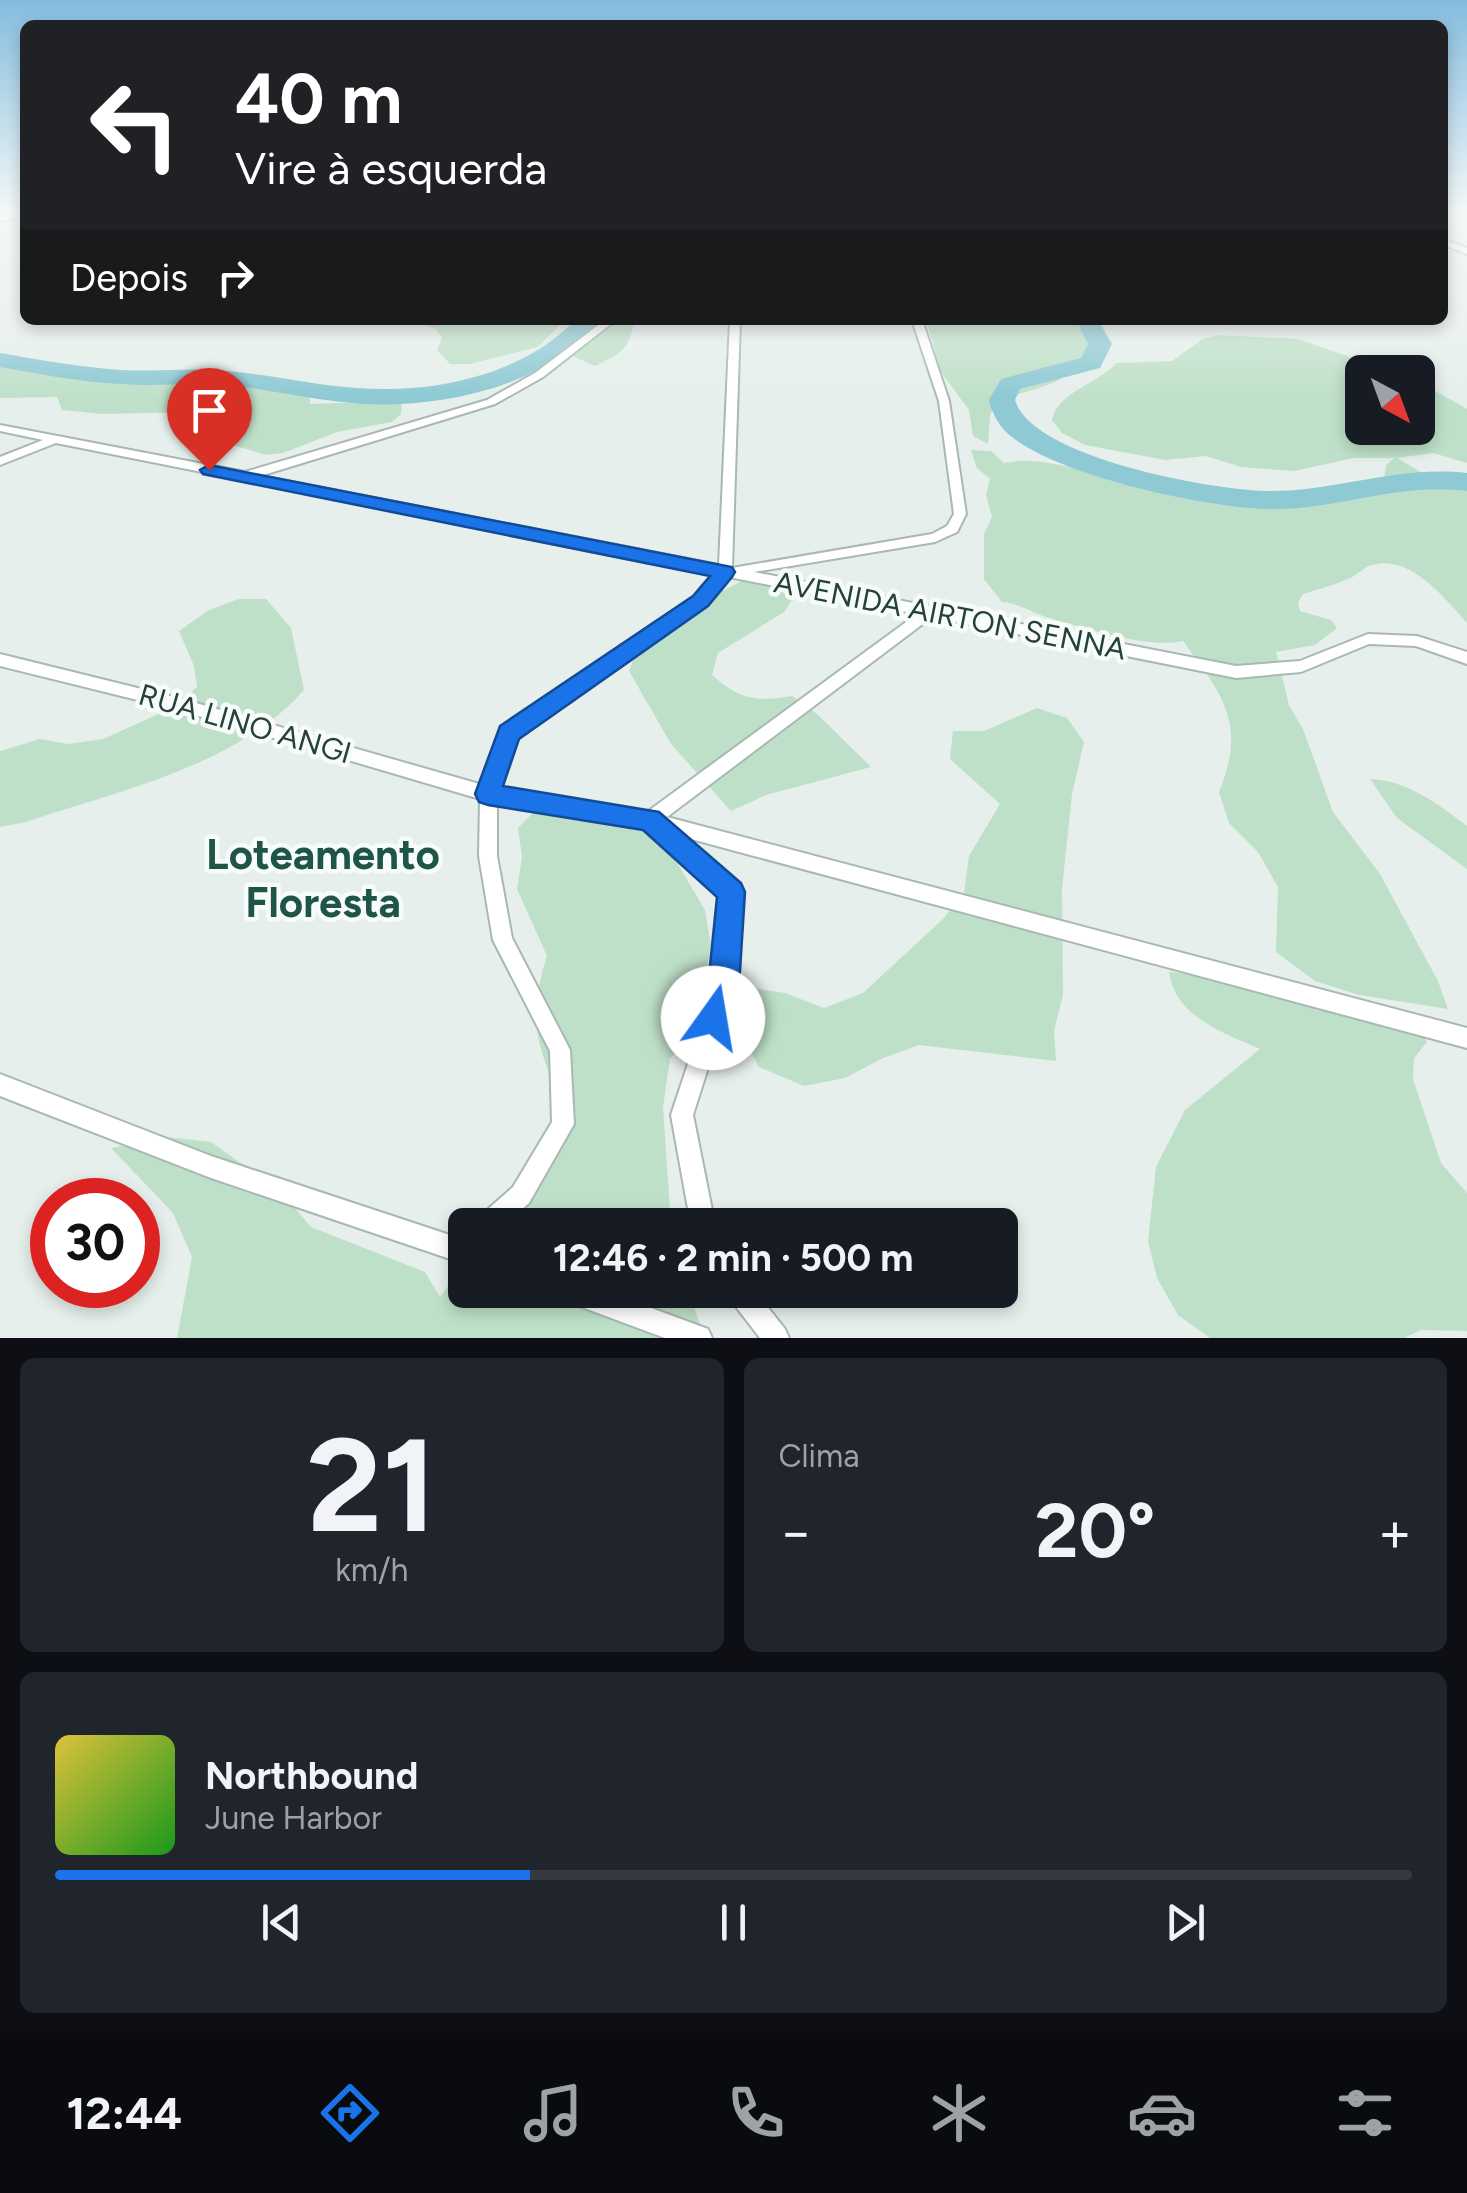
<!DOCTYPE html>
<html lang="pt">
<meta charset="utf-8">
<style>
body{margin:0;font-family:Figtree,sans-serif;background:#20242c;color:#f1f3f6;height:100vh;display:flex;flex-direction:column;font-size:38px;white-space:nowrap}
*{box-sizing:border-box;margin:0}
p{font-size:32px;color:#9ea1a6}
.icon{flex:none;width:55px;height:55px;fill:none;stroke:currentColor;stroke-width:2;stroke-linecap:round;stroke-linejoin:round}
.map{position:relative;height:1338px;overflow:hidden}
.details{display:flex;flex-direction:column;gap:20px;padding:20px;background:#0d0f14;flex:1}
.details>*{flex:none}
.guide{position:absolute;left:20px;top:20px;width:1428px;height:305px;border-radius:15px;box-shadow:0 5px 15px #0003;background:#202124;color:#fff;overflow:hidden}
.needle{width:65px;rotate:139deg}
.controls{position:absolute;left:1345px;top:355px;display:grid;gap:20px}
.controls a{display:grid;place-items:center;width:90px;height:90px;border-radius:15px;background:#171b24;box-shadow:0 5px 15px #0003;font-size:50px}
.speed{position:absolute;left:30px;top:1178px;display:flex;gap:20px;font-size:50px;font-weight:700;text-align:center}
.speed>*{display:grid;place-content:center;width:130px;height:130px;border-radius:50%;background:#171b24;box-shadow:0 5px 15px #0003;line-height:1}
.speed .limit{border:15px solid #d22;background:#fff;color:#111}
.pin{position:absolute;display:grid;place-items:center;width:85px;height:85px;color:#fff;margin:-102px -42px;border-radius:50% 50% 50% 0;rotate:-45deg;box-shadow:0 0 10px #0007}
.pin .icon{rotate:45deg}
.me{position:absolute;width:110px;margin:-55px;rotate:13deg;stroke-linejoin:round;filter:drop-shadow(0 0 8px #0008)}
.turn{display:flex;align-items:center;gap:35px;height:210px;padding:0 50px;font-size:45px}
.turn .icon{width:130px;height:130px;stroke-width:2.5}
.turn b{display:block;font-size:70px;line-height:85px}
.then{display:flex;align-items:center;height:95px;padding:0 50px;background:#0003;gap:20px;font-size:38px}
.big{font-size:75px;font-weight:700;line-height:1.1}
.details .widget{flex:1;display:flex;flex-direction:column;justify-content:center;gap:15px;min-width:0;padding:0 35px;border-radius:15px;background:#20242c}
.details .dial{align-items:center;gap:0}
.dial b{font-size:130px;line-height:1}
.song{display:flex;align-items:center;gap:30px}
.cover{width:120px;height:120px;border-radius:15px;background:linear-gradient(135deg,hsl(50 70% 55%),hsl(120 70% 35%))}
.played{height:10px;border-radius:5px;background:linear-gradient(90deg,#1a73e8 35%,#363941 35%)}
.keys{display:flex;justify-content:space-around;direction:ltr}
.heat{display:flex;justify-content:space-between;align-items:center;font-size:55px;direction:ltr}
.details .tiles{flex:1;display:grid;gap:20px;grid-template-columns:1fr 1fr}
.widget:last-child{grid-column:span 2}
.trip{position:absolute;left:448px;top:1208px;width:570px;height:100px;border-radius:15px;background:#171b24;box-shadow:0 5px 15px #0003;font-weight:700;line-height:100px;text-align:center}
.menu{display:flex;height:160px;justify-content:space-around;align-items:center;background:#090b0e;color:#9ea1a6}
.menu .icon{width:70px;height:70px}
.menu .current{color:#1a73e8}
.menu b{font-size:45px;color:#f1f3f6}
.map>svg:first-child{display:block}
.green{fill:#bfe0c8}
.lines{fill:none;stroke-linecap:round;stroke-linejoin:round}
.river{fill:#8ec9d4;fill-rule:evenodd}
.street-casing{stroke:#a8b8b2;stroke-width:4}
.street{fill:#fff;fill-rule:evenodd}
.route{fill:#1a73e8;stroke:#114b97;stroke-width:2.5}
.labels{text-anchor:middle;stroke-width:9;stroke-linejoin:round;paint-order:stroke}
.street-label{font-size:30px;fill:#24423a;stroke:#f7fbf9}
.near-quarter-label{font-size:42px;font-weight:bold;fill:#1f5548;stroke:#f7fbf9}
</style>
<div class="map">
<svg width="1467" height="1338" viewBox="0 0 1467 1338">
<rect width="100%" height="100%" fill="#e6efeb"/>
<g class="green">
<path d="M408 320H564L538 347 469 364H450L437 350 442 338 435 328Z"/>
<path d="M601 320H634C630 350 621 353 595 366L566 353 569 343Z"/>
<path d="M926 320H1088C1092 332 1089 340 1085 351 1070 390 1028 386 997 403L990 415 988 444 973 436 969 410 941 372Z"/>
<path d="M1218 335 1298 339 1393 372H1362V428H1418V381L1467 409V463L1433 453 1397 458 1445 486 1467 491V623C1443 597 1409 552 1369 566 1362 569 1356 576 1348 579 1334 585 1318 589 1303 594L1298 603 1300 611 1331 620 1337 628 1315 645 1276 652 1289 705 1303 729 1333 812 1380 874 1438 981 1448 1009 1359 995 1315 981 1276 952 1278 887 1258 852 1229 823 1219 792C1247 723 1223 696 1183 641 1149 649 1087 629 1053 619 1034 614 1022 604 1002 602L984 579V534L992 517 986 495 990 479 977 468 971 450 991 451 1004 463C1051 453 1119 484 1168 494 1217 503 1264 503 1313 500 1338 499 1366 498 1384 480L1386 465 1394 458H1354L1294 471 1241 467 1206 456 1165 460 1085 445 1062 433 1052 420C1058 391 1099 384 1116 363L1172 361 1203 339Z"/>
<path d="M0 357 122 375 204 374 284 387 310 397V404L397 401 402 403 401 414 392 422 337 432 283 453 266 455 233 445 239 428 214 432 192 427V412L102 414 62 410 57 397 0 398Z"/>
<path d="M774 578 795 595 784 612 718 653 712 675C741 700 755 702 792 696L816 713 871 767 766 795 731 811 671 744 629 671 637 650 699 603 744 580Z"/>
<path d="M239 599H266L291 628 304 690C237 766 120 790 26 822L0 827V751L40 739 68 744 103 739 172 708 197 687 194 666 179 631 209 610Z"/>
<path d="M1037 708 1067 718 1084 742 1072 794 1062 889 1063 995 1054 1031 1056 1061 919 1045 883 1058 845 1078 804 1086 759 1067 739 1027 746 987 785 993 824 1008 863 993 943 919 964 893 969 856 1000 804 950 759 953 731H984Z"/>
<path d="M1370 779C1407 780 1438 804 1467 826V869L1397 818Z"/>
<path d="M543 803 643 826 670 851 705 910 711 946 696 1023 670 1059 663 1107 671 1225H498L569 1116C539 1053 525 1025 547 956L517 889 522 857 518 828Z"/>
<path d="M1169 972 1198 975 1278 999 1384 1016 1421 1033 1427 1042 1414 1058 1413 1079 1441 1163 1467 1193V1331L1421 1330 1404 1338H1210L1178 1315 1157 1278 1148 1241 1156 1167 1185 1110 1260 1049C1224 1033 1175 1017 1169 972Z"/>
<path d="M167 1137 211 1142 280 1191 311 1227 425 1272 440 1297 465 1263V1290H688L705 1338H177L192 1257 173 1213 111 1148Z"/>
</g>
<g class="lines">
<g class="river">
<path d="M575 320H599C550 386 442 408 363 404 318 401 273 390 227 385 192 382 156 387 121 384 80 382 40 374 0 367V353C40 360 80 367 121 370 156 372 192 367 228 371 271 375 313 385 356 388 431 394 522 376 575 320Z"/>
<path d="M1076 320H1098L1112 344 1100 368 1020 389 1015 400C1032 458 1215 491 1271 491 1338 491 1399 465 1467 473V491C1399 482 1337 510 1270 509 1207 508 1053 475 1007 433 998 424 992 413 989 400L1001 379 1081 358 1088 344Z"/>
</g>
<defs>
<g id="street">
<path d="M25 213V217L0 221V217Z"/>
<path d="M1442 239 1467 248V254L1442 244Z"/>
<path d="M605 320H616L543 377 495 404 260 476 719 565 730 320H740L732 568 932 534 947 526 954 514 939 401 912 320H922L949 401 966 514 957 532 935 542 754 572 1236 666 1300 661 1368 634 1417 636 1467 652V664L1416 646 1369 644 1301 672 1236 678 932 617 667 817 1467 1028V1048L680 836 738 886 740 892 734 986 693 1115 715 1225H691L671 1115 714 986 722 895 646 827 497 803V856L512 938 570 1050 574 1124 529 1203 505 1225H475L479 1217 513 1187 552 1122 550 1051 493 940 479 856 480 799 182 711 0 666V654L182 699 483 785 503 728 695 598 716 574 56 443 0 465V457L43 440 0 431V425L245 472 487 400 535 373ZM729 577 917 614 647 812 498 788 516 737 705 604Z"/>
<path d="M0 1074 211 1156 465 1240V1264L211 1178 0 1096Z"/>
<path d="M557 1290H602L708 1329 712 1338H665L560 1299Z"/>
<path d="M727 1290H754L785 1329 789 1338H760L730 1299Z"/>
</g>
</defs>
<use href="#street" class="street-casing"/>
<use href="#street" class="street"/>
</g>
<linearGradient id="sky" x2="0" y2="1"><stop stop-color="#84bce0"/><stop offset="0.53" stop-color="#f4f8f6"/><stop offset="1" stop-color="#f4f8f6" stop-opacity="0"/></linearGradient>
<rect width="1467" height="400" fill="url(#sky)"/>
<path class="route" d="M209 465 732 567 735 572 732 577 708 606 519 739 503 786 659 812 741 883 745 892 739 986 724 1029 713 1034 702 1029 698 1018 708 986 717 897 643 830 488 805 479 802 475 794 500 726 693 596 710 576 203 474 200 470Z"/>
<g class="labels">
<g class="street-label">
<text transform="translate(950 616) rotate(11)" y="10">AVENIDA AIRTON SENNA</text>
<text transform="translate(245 724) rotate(16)" y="10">RUA LINO ANGI</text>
</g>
<g class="near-quarter-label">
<text x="323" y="869">Loteamento<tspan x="323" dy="48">Floresta</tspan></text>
</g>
</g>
</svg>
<div class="controls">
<a><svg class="needle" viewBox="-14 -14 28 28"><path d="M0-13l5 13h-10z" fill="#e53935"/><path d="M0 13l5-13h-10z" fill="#9ea1a6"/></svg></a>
</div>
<div class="speed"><div class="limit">30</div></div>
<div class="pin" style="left:209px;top:470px;background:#d93025"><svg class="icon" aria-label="arrive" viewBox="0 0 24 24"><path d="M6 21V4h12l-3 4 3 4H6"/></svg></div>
<svg class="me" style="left:713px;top:1018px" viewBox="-20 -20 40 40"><circle r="19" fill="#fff"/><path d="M0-13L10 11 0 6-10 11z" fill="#1a73e8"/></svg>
<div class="trip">12:46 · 2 min · 500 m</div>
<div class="guide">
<div class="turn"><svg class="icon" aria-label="left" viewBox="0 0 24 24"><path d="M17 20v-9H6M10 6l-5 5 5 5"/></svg><div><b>40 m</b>Vire à esquerda</div></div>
<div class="then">Depois<svg class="icon" aria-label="right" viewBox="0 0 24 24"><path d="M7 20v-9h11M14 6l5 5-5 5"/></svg></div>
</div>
</div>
<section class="details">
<div class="tiles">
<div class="widget dial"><b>21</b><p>km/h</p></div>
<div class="widget"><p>Clima</p>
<div class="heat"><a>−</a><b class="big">20°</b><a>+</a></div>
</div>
<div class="widget">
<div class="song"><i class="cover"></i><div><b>Northbound</b><p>June Harbor</p></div></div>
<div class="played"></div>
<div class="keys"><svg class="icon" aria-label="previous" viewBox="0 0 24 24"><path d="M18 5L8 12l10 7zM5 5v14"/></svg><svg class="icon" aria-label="pause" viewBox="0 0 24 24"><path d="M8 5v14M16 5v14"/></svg><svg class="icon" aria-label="next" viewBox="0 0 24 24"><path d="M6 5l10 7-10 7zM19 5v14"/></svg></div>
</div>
</div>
</section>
<nav class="menu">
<b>12:44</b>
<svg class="icon current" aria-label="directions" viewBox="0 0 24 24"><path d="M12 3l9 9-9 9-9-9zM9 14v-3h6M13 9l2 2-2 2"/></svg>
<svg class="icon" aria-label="music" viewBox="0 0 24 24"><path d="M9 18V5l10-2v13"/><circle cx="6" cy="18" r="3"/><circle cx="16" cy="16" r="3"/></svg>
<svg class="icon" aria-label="phone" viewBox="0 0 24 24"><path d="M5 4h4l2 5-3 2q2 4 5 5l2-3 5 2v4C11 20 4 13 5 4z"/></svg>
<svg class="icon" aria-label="climate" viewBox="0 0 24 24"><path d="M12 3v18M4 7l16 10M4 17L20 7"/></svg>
<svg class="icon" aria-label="car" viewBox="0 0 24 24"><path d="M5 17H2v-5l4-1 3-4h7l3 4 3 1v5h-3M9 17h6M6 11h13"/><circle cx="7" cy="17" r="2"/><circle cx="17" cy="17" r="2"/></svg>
<svg class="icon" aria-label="filters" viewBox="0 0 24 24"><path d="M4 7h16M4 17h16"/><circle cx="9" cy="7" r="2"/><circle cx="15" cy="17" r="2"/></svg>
</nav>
